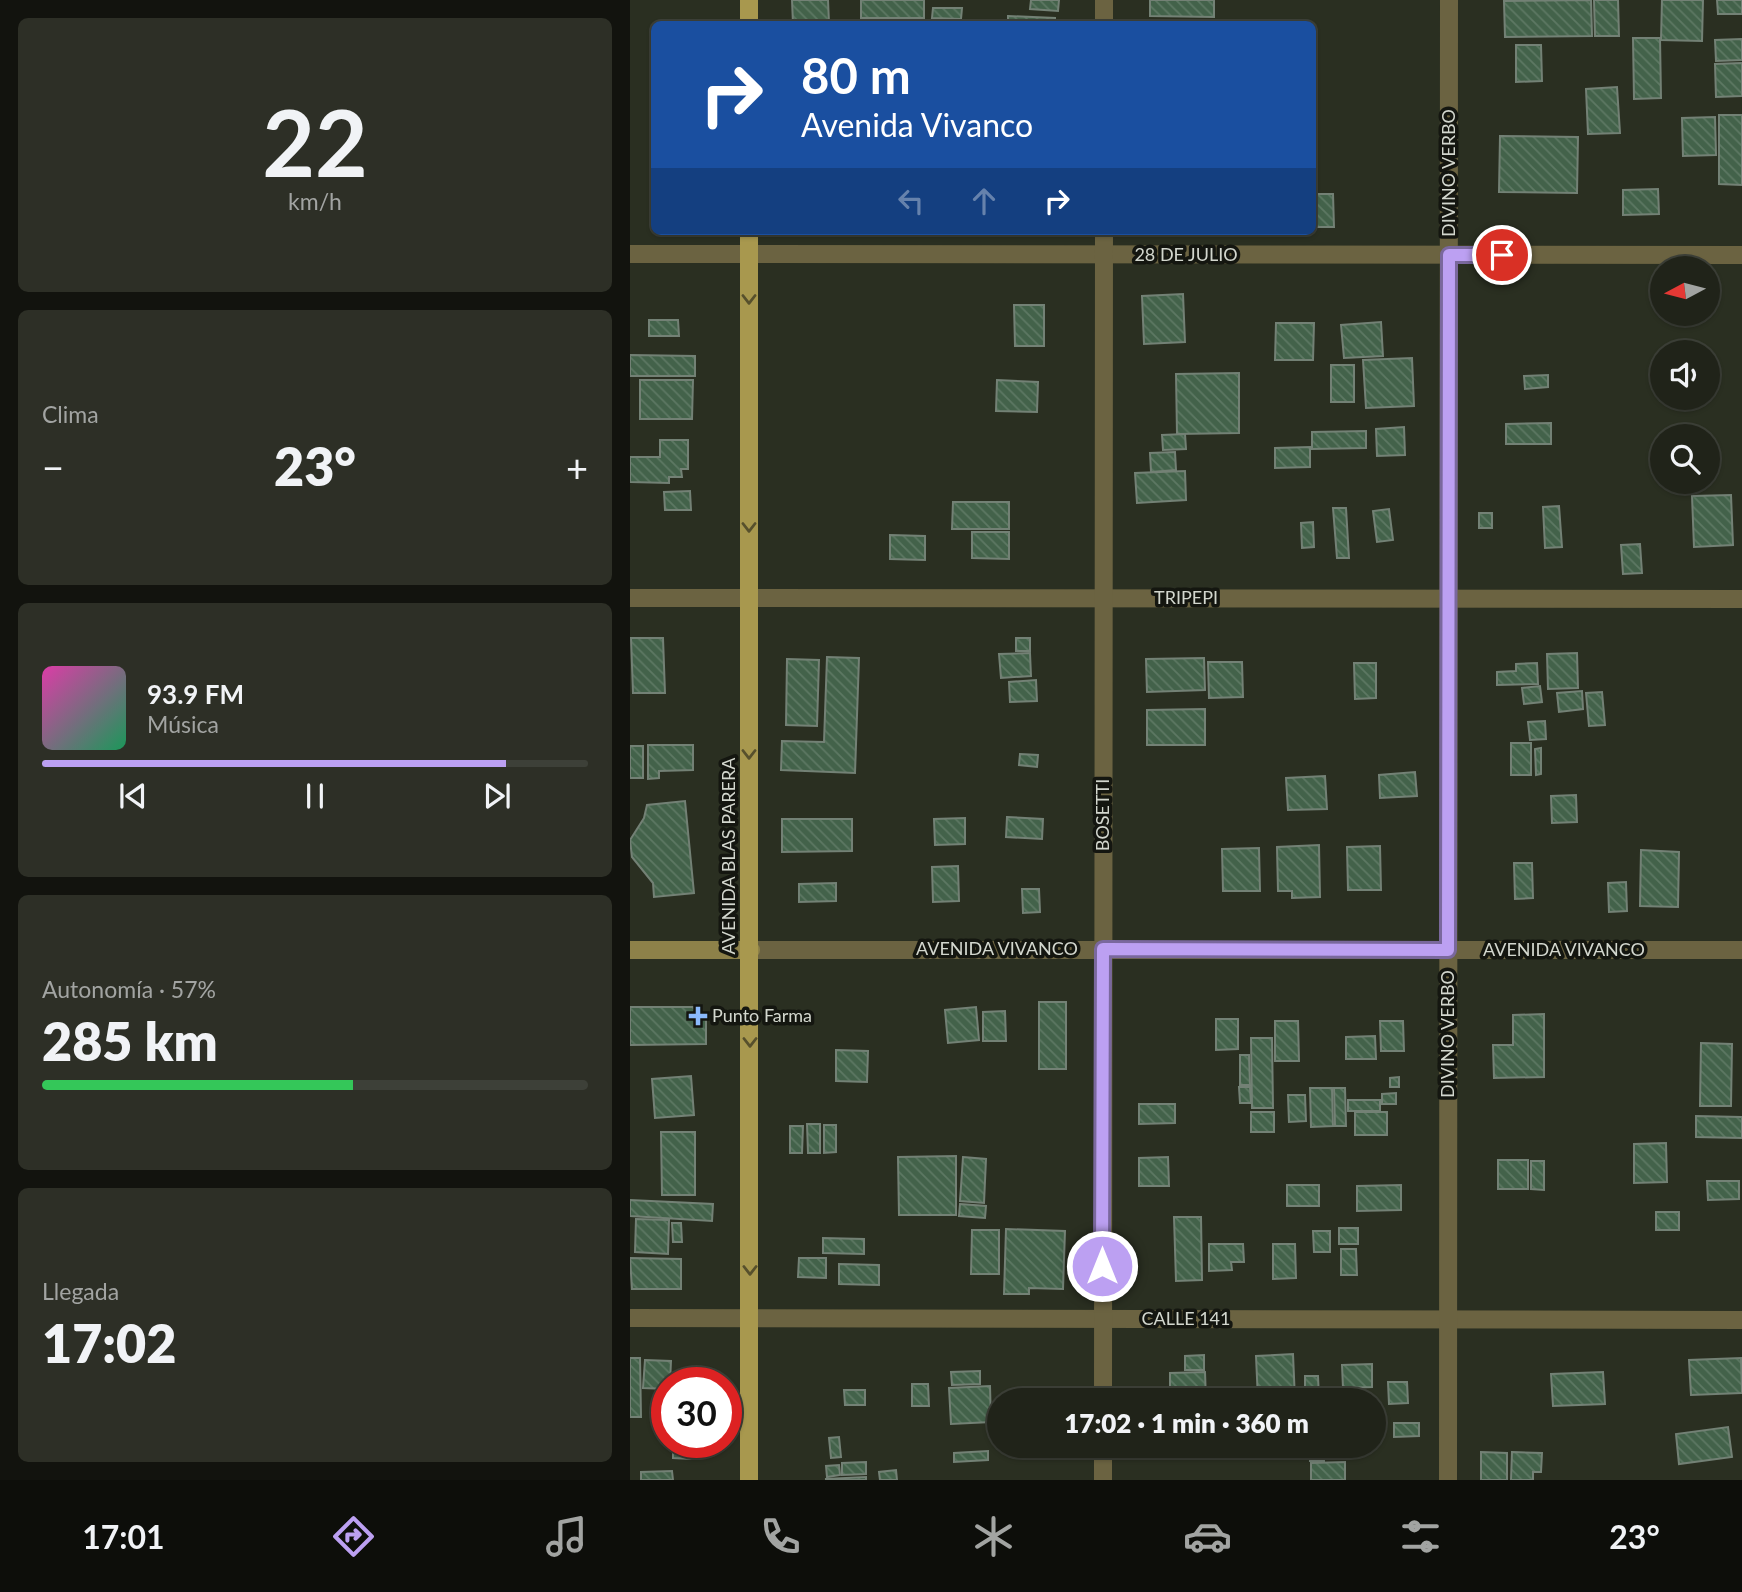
<!DOCTYPE html>
<html lang="es">
<meta charset="utf-8">
<style>
body{margin:0;font-family:Lato,sans-serif;background:#2d2f26;color:#f1f3f6;height:100vh;display:flex;flex-direction:column;font-size:26px;white-space:nowrap}
*{box-sizing:border-box;margin:0}
p{font-size:23px;color:#a2a4a2}
.icon{flex:none;width:38px;height:38px;fill:none;stroke:currentColor;stroke-width:2;stroke-linecap:round;stroke-linejoin:round}
.map{position:relative;flex:1;overflow:hidden}
.details{display:flex;flex-direction:column;gap:18px;padding:18px;background:#12130e;width:630px}
.details>*{flex:none}
.guide{position:absolute;left:21px;top:21px;width:665px;height:214px;border-radius:10px;box-shadow:0 2px 5px #0004,0 0 0 2px #3d4038;background:#1a4fa0;color:#fff;overflow:hidden}
.needle{width:46px;rotate:263deg}
.fabs{position:absolute;left:1020px;top:256px;display:grid;gap:14px}
.fabs a{display:grid;place-items:center;width:70px;height:70px;border-radius:50%;background:#202319;box-shadow:0 2px 5px #0004,0 0 0 2px #3d4038;font-size:35px}
.speed{position:absolute;left:21px;top:1367px;display:flex;gap:14px;font-size:35px;font-weight:700;text-align:center}
.speed>*{display:grid;place-content:center;width:91px;height:91px;border-radius:50%;background:#202319;box-shadow:0 2px 5px #0004,0 0 0 2px #3d4038;line-height:1}
.speed .limit{border:10px solid #d22;background:#fff;color:#111}
.pin{position:absolute;display:grid;place-items:center;width:60px;height:60px;color:#fff;margin:-30px;border:4px solid #fff;border-radius:50%;box-shadow:0 2px 7px #0007}
.me{position:absolute;width:77px;margin:-38px;rotate:0deg;stroke-linejoin:round;filter:drop-shadow(0 0 5px #0008)}
.turn{display:flex;align-items:center;gap:24px;height:147px;padding:0 35px;font-size:32px}
.turn .icon{width:91px;height:91px;stroke-width:2.5}
.turn b{display:block;font-size:49px;line-height:60px}
.lanes{display:flex;align-items:center;height:66px;padding:0 35px;background:#0003;justify-content:center;gap:35px;direction:ltr}
.lanes .off{opacity:.35}
.big{font-size:52px;font-weight:800;line-height:1.1}
.details .tile{flex:1;display:flex;flex-direction:column;justify-content:center;gap:10px;min-width:0;padding:0 24px;border-radius:10px;background:#2d2f26}
.details .dial{align-items:center;gap:0}
.dial b{font-size:91px;line-height:1}
.song{display:flex;align-items:center;gap:21px}
.cover{width:84px;height:84px;border-radius:10px;background:linear-gradient(135deg,hsl(320 70% 55%),hsl(150 70% 35%))}
.played{height:7px;border-radius:4px;background:linear-gradient(90deg,#bca0f2 85%,#3d4038 85%)}
.keys{display:flex;justify-content:space-around;direction:ltr}
.heat{display:flex;justify-content:space-between;align-items:center;font-size:38px;direction:ltr}
.charge{height:10px;border-radius:5px;background:linear-gradient(90deg,#34c759 57%,#3d4038 0)}
.trip{position:absolute;left:357px;top:1388px;width:399px;height:70px;border-radius:35px;background:#202319;box-shadow:0 2px 5px #0004,0 0 0 2px #3d4038;font-weight:800;line-height:70px;text-align:center}
.tab-bar{display:flex;height:112px;justify-content:space-around;align-items:center;background:#0d0e0a;color:#a2a4a2}
.tab-bar .icon{width:49px;height:49px}
.tab-bar .current{color:#bca0f2}
.tab-bar b{font-size:32px;color:#f1f3f6}
main{display:flex;flex:1;min-height:0}
.map>svg:first-child{display:block}
.building{fill:url(#building-back-hatch);stroke:#738175;stroke-width:2}
.lines{fill:none;stroke-linecap:round;stroke-linejoin:round}
.minor{stroke:#6b6341;stroke-width:18}
.tertiary{stroke:#6b6341;stroke-width:18}
.secondary{stroke:#8d8149;stroke-width:18}
.primary{stroke:#a8984e;stroke-width:18}
.oneway{stroke:#57502c}
.route-casing{stroke:#7a689d;stroke-width:18}
.route{stroke:#bca0f2;stroke-width:12}
.poi-dot{fill:#8bbafc;stroke:#141610;stroke-width:2.5}
.labels{text-anchor:middle;stroke-width:7;stroke-linejoin:round;paint-order:stroke}
.street-label{font-size:18px;fill:#d3d7ce;stroke:#141610}
.poi-label{font-size:18px;fill:#d3d7ce;stroke:#141610;text-anchor:start}
</style>
<main>
<section class="details">
<div class="tile dial"><b>22</b><p>km/h</p></div>
<div class="tile"><p>Clima</p>
<div class="heat"><a>−</a><b class="big">23°</b><a>+</a></div>
</div>
<div class="tile">
<div class="song"><i class="cover"></i><div><b>93.9 FM</b><p>Música</p></div></div>
<div class="played"></div>
<div class="keys"><svg class="icon" aria-label="previous" viewBox="0 0 24 24"><path d="M18 5L8 12l10 7zM5 5v14"/></svg><svg class="icon" aria-label="pause" viewBox="0 0 24 24"><path d="M8 5v14M16 5v14"/></svg><svg class="icon" aria-label="next" viewBox="0 0 24 24"><path d="M6 5l10 7-10 7zM19 5v14"/></svg></div>
</div>
<div class="tile"><p>Autonomía · 57%</p><b class="big">285 km</b><div class="charge"></div></div>
<div class="tile"><p>Llegada</p><b class="big">17:02</b></div>
</section>
<div class="map">
<svg width="1112" height="1480" viewBox="0 0 1112 1480">
<defs>
<pattern id="building-back-hatch" width="6" height="6" patternUnits="userSpaceOnUse" patternTransform="scale(1.75)"><rect width="6" height="6" fill="#43624a"/><path d="M-1 5l2 2M0 0l6 6M5-1l2 2" fill="none" stroke="#5d7863"/></pattern>
</defs>
<rect width="100%" height="100%" fill="#2a2f21"/>
<g class="building">
<path d="M162 0H198L199 23 163 24Z"/>
<rect x="231" y="0" width="63" height="18"/>
<path d="M401 0H429L428 11 400 9Z"/>
<path d="M520 0H584V17L520 16Z"/>
<path d="M961 0 962 36 875 37 874 1Z"/>
<path d="M964 0H988L989 36H965Z"/>
<path d="M1032 0H1073L1072 41 1031 40Z"/>
<path d="M1087 0H1112V14H1088Z"/>
<path d="M303 8H332L331 19 302 18Z"/>
<path d="M378 16 425 18V24H378Z"/>
<path d="M1003 38H1030L1031 98 1004 99Z"/>
<path d="M1112 39V60L1086 61 1085 40Z"/>
<path d="M886 45H911L912 81 886 82Z"/>
<path d="M1112 63V96L1086 97 1085 64Z"/>
<path d="M987 87 990 133 958 134 956 89Z"/>
<path d="M1089 115H1112V185L1089 184Z"/>
<path d="M1085 117 1086 155 1053 156 1052 118Z"/>
<path d="M870 136 948 137 947 193 869 192Z"/>
<path d="M1028 189 1029 214 993 215V190Z"/>
<path d="M682 194H703L704 227H682Z"/>
<path d="M553 294 555 342 514 344 512 296Z"/>
<path d="M384 305H414V346H385Z"/>
<path d="M19 320H48L49 336H19Z"/>
<path d="M751 322 753 356 714 358 711 325Z"/>
<path d="M646 323H684L683 360H645Z"/>
<path d="M0 355 65 356V376H0Z"/>
<path d="M782 358 784 406 736 408 733 360Z"/>
<rect x="701" y="365" width="23" height="37"/>
<path d="M609 373V433L547 434 546 374Z"/>
<path d="M918 375V387L895 389 894 376Z"/>
<path d="M10 380H63L62 419H10Z"/>
<path d="M367 380 408 382 407 412 366 411Z"/>
<path d="M921 423V444H876V424Z"/>
<path d="M774 427 775 455 747 456 746 429Z"/>
<path d="M736 431V448L682 449V432Z"/>
<path d="M555 434 556 449 533 450 532 435Z"/>
<path d="M30 440H58V469H51L52 477H39V483L0 482V457H30Z"/>
<path d="M680 447V467L645 468V448Z"/>
<path d="M545 452 546 470 521 472 520 453Z"/>
<path d="M555 471 556 500 507 503 505 473Z"/>
<path d="M60 491 61 510H35L34 492Z"/>
<path d="M1101 495 1103 545 1064 547 1062 496Z"/>
<path d="M323 502H379V529H322Z"/>
<path d="M929 506 932 547 915 548 913 507Z"/>
<path d="M703 508H716L719 558H707Z"/>
<path d="M759 509 763 540 747 542 743 511Z"/>
<rect x="849" y="513" width="13" height="15"/>
<path d="M683 522 684 547 672 548 671 523Z"/>
<path d="M342 532H379V559L342 558Z"/>
<path d="M260 535 295 536V560L260 559Z"/>
<path d="M1010 544 1012 573 993 574 991 545Z"/>
<path d="M1 638H33L35 693H3Z"/>
<rect x="386" y="638" width="14" height="13"/>
<path d="M400 653 401 676 371 678 369 654Z"/>
<path d="M947 653 948 688 918 689 917 654Z"/>
<path d="M197 657 229 658 225 773 151 770 152 741 194 742Z"/>
<path d="M574 658 575 690 517 692 516 659Z"/>
<path d="M157 659 189 660 187 726 156 725Z"/>
<path d="M578 662H612L613 697 579 698Z"/>
<path d="M724 663H746V698L725 699Z"/>
<path d="M907 663 908 684 867 685V672L886 671V664Z"/>
<path d="M406 680 407 701 380 702 379 682Z"/>
<path d="M910 686 912 702 894 704 892 688Z"/>
<path d="M952 691 953 709 929 712 927 693Z"/>
<path d="M972 692 975 725 959 726 956 693Z"/>
<path d="M575 709V745H517V710Z"/>
<path d="M915 721 916 739 900 740 898 722Z"/>
<rect x="881" y="743" width="20" height="32"/>
<path d="M18 745H63V770L29 771V778L18 779Z"/>
<rect x="0" y="746" width="13" height="32"/>
<path d="M911 748V774L906 775 905 749Z"/>
<path d="M390 754 408 755 407 767 389 765Z"/>
<path d="M785 772 787 796 750 798 749 775Z"/>
<path d="M695 776 697 809 658 810 656 778Z"/>
<path d="M946 795 947 822 922 823 921 796Z"/>
<path d="M55 801 64 893 24 897 23 883 2 857 0 840 14 818 17 805Z"/>
<path d="M377 817 413 819 412 839 376 837Z"/>
<path d="M335 818V844L305 845 304 819Z"/>
<path d="M152 819H222V851L152 852Z"/>
<path d="M689 845 690 897 662 898V891H648L647 847Z"/>
<path d="M750 846 751 890H718L717 847Z"/>
<path d="M629 848 630 891H593L592 849Z"/>
<path d="M1011 850 1049 852 1048 907 1010 906Z"/>
<path d="M884 863H902L903 898 885 899Z"/>
<path d="M328 866 329 901 303 902 302 867Z"/>
<path d="M996 882 997 911 979 912 978 883Z"/>
<path d="M206 883V901L169 902V884Z"/>
<path d="M392 889H409L410 912 393 913Z"/>
<rect x="409" y="1002" width="27" height="67"/>
<path d="M0 1007H63L76 1019V1044L0 1045Z"/>
<path d="M346 1007 349 1040 318 1043 315 1010Z"/>
<path d="M375 1011 376 1041H353V1012Z"/>
<path d="M914 1014V1077L864 1078 863 1045H883V1015Z"/>
<path d="M586 1019H608V1049L586 1050Z"/>
<path d="M645 1021H668L669 1061H645Z"/>
<path d="M750 1021H773L774 1051H751Z"/>
<path d="M745 1036 746 1059H716V1037Z"/>
<path d="M621 1038H642L643 1108H622Z"/>
<path d="M1071 1043 1102 1044 1101 1106H1070Z"/>
<path d="M206 1050 238 1051 237 1082 206 1081Z"/>
<path d="M610 1055H619L620 1085H610Z"/>
<path d="M61 1076 64 1115 25 1118 22 1079Z"/>
<path d="M769 1077V1087H760V1078Z"/>
<path d="M609 1087H620L621 1103H610Z"/>
<path d="M680 1088H702L703 1126 681 1127Z"/>
<path d="M704 1088H715L716 1126H705Z"/>
<path d="M766 1093V1104H752V1094Z"/>
<path d="M658 1095H675L676 1121 659 1122Z"/>
<rect x="718" y="1100" width="32" height="11"/>
<path d="M509 1104H545V1123L509 1124Z"/>
<rect x="621" y="1112" width="23" height="20"/>
<rect x="725" y="1112" width="32" height="23"/>
<path d="M1066 1116 1112 1117V1138L1066 1137Z"/>
<path d="M177 1124H190V1153H178Z"/>
<path d="M194 1125H206V1152L194 1153Z"/>
<path d="M160 1126H173L172 1153H160Z"/>
<path d="M31 1132H65V1195H32Z"/>
<path d="M1036 1143 1037 1182 1004 1183V1144Z"/>
<path d="M326 1156V1215H269L268 1157Z"/>
<path d="M333 1157 356 1159 354 1203 330 1201Z"/>
<path d="M538 1157 539 1186H509V1158Z"/>
<rect x="868" y="1160" width="30" height="29"/>
<path d="M901 1161H914V1190L901 1189Z"/>
<path d="M1077 1181H1109V1199L1078 1200Z"/>
<rect x="657" y="1185" width="32" height="21"/>
<path d="M771 1185V1210L727 1211V1186Z"/>
<path d="M0 1200 83 1204 82 1221 0 1216Z"/>
<path d="M330 1204 356 1206 355 1218 329 1216Z"/>
<rect x="1026" y="1212" width="23" height="18"/>
<path d="M544 1217H571L572 1280 546 1281Z"/>
<path d="M6 1219 39 1220 38 1254 5 1252Z"/>
<path d="M42 1223H51L52 1242H43Z"/>
<rect x="709" y="1228" width="19" height="16"/>
<path d="M376 1229 435 1231 433 1289 399 1288V1294H374Z"/>
<path d="M342 1230H369V1274H341Z"/>
<path d="M683 1231H700V1252H684Z"/>
<path d="M193 1238 234 1239V1254L193 1253Z"/>
<path d="M579 1244H613L614 1262H601L602 1270 579 1271Z"/>
<path d="M643 1244H665L666 1278 643 1279Z"/>
<path d="M711 1249H726L727 1275H711Z"/>
<path d="M0 1258 51 1259V1289H2Z"/>
<path d="M169 1258H196V1278L168 1277Z"/>
<path d="M209 1264 249 1265V1285L209 1284Z"/>
<path d="M663 1354 665 1400H628L626 1356Z"/>
<path d="M574 1355V1370H555V1356Z"/>
<path d="M0 1358H10L11 1417H0Z"/>
<path d="M1111 1358 1112 1393 1061 1395 1059 1360Z"/>
<path d="M15 1360 41 1361 40 1382H37V1389L13 1388Z"/>
<path d="M742 1364V1387L713 1388 712 1365Z"/>
<path d="M350 1371V1384L322 1385 321 1372Z"/>
<path d="M575 1372 576 1400H540V1373Z"/>
<path d="M973 1372 975 1404 923 1406 921 1374Z"/>
<path d="M675 1376H688L689 1398 675 1399Z"/>
<path d="M758 1382H777L778 1403 759 1404Z"/>
<path d="M282 1384H298L299 1406H282Z"/>
<path d="M360 1386 361 1422 321 1424 319 1388Z"/>
<path d="M214 1390H235V1405H215Z"/>
<path d="M730 1390V1400H701V1391Z"/>
<rect x="744" y="1411" width="9" height="24"/>
<path d="M764 1423H789V1436L764 1437Z"/>
<path d="M1098 1427 1102 1457 1049 1464 1046 1434Z"/>
<path d="M209 1437 211 1457 201 1458 199 1438Z"/>
<path d="M43 1442H62L61 1459 43 1458Z"/>
<path d="M680 1446H693L694 1461H680Z"/>
<path d="M358 1451V1460L324 1462V1453Z"/>
<path d="M851 1452 877 1453V1480H851Z"/>
<path d="M882 1452 912 1453 911 1472H903V1480H881Z"/>
<path d="M236 1462V1474L212 1475V1463Z"/>
<path d="M715 1462V1480H681V1463Z"/>
<path d="M209 1465 210 1475 197 1477 196 1466Z"/>
<path d="M266 1470 267 1480H250L249 1472Z"/>
<path d="M42 1471 43 1480H11V1472Z"/>
<path d="M236 1477V1480L195 1479Z"/>
</g>
<g class="lines">
<g class="minor">
<path d="M474 24V0"/>
<path d="M0 254 1112 255"/>
<path d="M0 598 1112 599"/>
<path d="M0 1318 1112 1320"/>
<path d="M473 1400 474 231"/>
<path d="M473 1480V1446"/>
<path d="M818 1480 819 0"/>
</g>
<path class="tertiary" d="M121 950H1112"/>
<path class="secondary" d="M0 950H121"/>
<g class="primary">
<path d="M119 24V0"/>
<path d="M119 231V1480"/>
</g>
</g>
<defs><path id="oneway-chevron" d="M-2-3.5L2.5 0L-2 3.5" fill="none" stroke-width="1.6" stroke-linecap="round" stroke-linejoin="round" transform="scale(1.75)"/></defs>
<g class="oneway">
<use href="#oneway-chevron" transform="translate(119 299) rotate(90)"/>
<use href="#oneway-chevron" transform="translate(119 527) rotate(90)"/>
<use href="#oneway-chevron" transform="translate(119 754) rotate(90)"/>
<use href="#oneway-chevron" transform="translate(120 1042) rotate(90)"/>
<use href="#oneway-chevron" transform="translate(120 1270) rotate(90)"/>
</g>
<g class="lines">
<defs>
<path id="route" d="M472 1266 473 949 818 950 819 255H872"/>
</defs>
<use href="#route" class="route-casing"/>
<use href="#route" class="route"/>
</g>
<path class="poi-dot" d="M64.5 1005.5h7v7h7v7h-7v7h-7v-7h-7v-7h7z"/>
<g class="labels">
<g class="street-label">
<text transform="translate(819 173) rotate(-90)" y="6">DIVINO VERBO</text>
<text x="556" y="261">28 DE JULIO</text>
<text x="556" y="604">TRIPEPI</text>
<text transform="translate(473 815) rotate(-90)" y="6">BOSETTI</text>
<text transform="translate(99 856) rotate(-90)" y="6">AVENIDA BLAS PARERA</text>
<text x="367" y="955">AVENIDA VIVANCO</text>
<text x="934" y="956">AVENIDA VIVANCO</text>
<text transform="translate(818 1034) rotate(-90)" y="6">DIVINO VERBO</text>
<text x="556" y="1325">CALLE 141</text>
</g>
<g class="poi-label">
<text x="82" y="1022">Punto Farma</text>
</g>
</g>
</svg>
<div class="fabs">
<a><svg class="needle" viewBox="-14 -14 28 28"><path d="M0-13l5 13h-10z" fill="#e53935"/><path d="M0 13l5-13h-10z" fill="#a2a4a2"/></svg></a>
<a><svg class="icon" aria-label="sound" viewBox="0 0 24 24"><path d="M4 9h4l5-4v14l-5-4H4zM17 9q2 3 0 6"/></svg></a>
<a><svg class="icon" aria-label="search" viewBox="0 0 24 24"><circle cx="10" cy="10" r="6"/><path d="M15 15l6 6"/></svg></a>
</div>
<div class="speed"><div class="limit">30</div></div>
<div class="pin" style="left:872px;top:255px;background:#d93025"><svg class="icon" aria-label="arrive" viewBox="0 0 24 24"><path d="M6 21V4h12l-3 4 3 4H6"/></svg></div>
<svg class="me" style="left:472px;top:1266px" viewBox="-20 -20 40 40"><circle r="17" fill="#bca0f2" stroke="#fff" stroke-width="3"/><path d="M0-11L8 9 0 5-8 9z" fill="#fff"/></svg>
<div class="trip">17:02 · 1 min · 360 m</div>
<div class="guide">
<div class="turn"><svg class="icon" aria-label="right" viewBox="0 0 24 24"><path d="M7 20v-9h11M14 6l5 5-5 5"/></svg><div><b>80 m</b>Avenida Vivanco</div></div>
<div class="lanes"><svg class="icon off" aria-label="left" viewBox="0 0 24 24"><path d="M17 20v-9H6M10 6l-5 5 5 5"/></svg><svg class="icon off" aria-label="ahead" viewBox="0 0 24 24"><path d="M12 20V5M6 11l6-6 6 6"/></svg><svg class="icon" aria-label="right" viewBox="0 0 24 24"><path d="M7 20v-9h11M14 6l5 5-5 5"/></svg></div>
</div>
</div>
</main>
<nav class="tab-bar">
<b>17:01</b>
<svg class="icon current" aria-label="directions" viewBox="0 0 24 24"><path d="M12 3l9 9-9 9-9-9zM9 14v-3h6M13 9l2 2-2 2"/></svg>
<svg class="icon" aria-label="music" viewBox="0 0 24 24"><path d="M9 18V5l10-2v13"/><circle cx="6" cy="18" r="3"/><circle cx="16" cy="16" r="3"/></svg>
<svg class="icon" aria-label="phone" viewBox="0 0 24 24"><path d="M5 4h4l2 5-3 2q2 4 5 5l2-3 5 2v4C11 20 4 13 5 4z"/></svg>
<svg class="icon" aria-label="climate" viewBox="0 0 24 24"><path d="M12 3v18M4 7l16 10M4 17L20 7"/></svg>
<svg class="icon" aria-label="car" viewBox="0 0 24 24"><path d="M5 17H2v-5l4-1 3-4h7l3 4 3 1v5h-3M9 17h6M6 11h13"/><circle cx="7" cy="17" r="2"/><circle cx="17" cy="17" r="2"/></svg>
<svg class="icon" aria-label="filters" viewBox="0 0 24 24"><path d="M4 7h16M4 17h16"/><circle cx="9" cy="7" r="2"/><circle cx="15" cy="17" r="2"/></svg>
<b>23°</b>
</nav>
